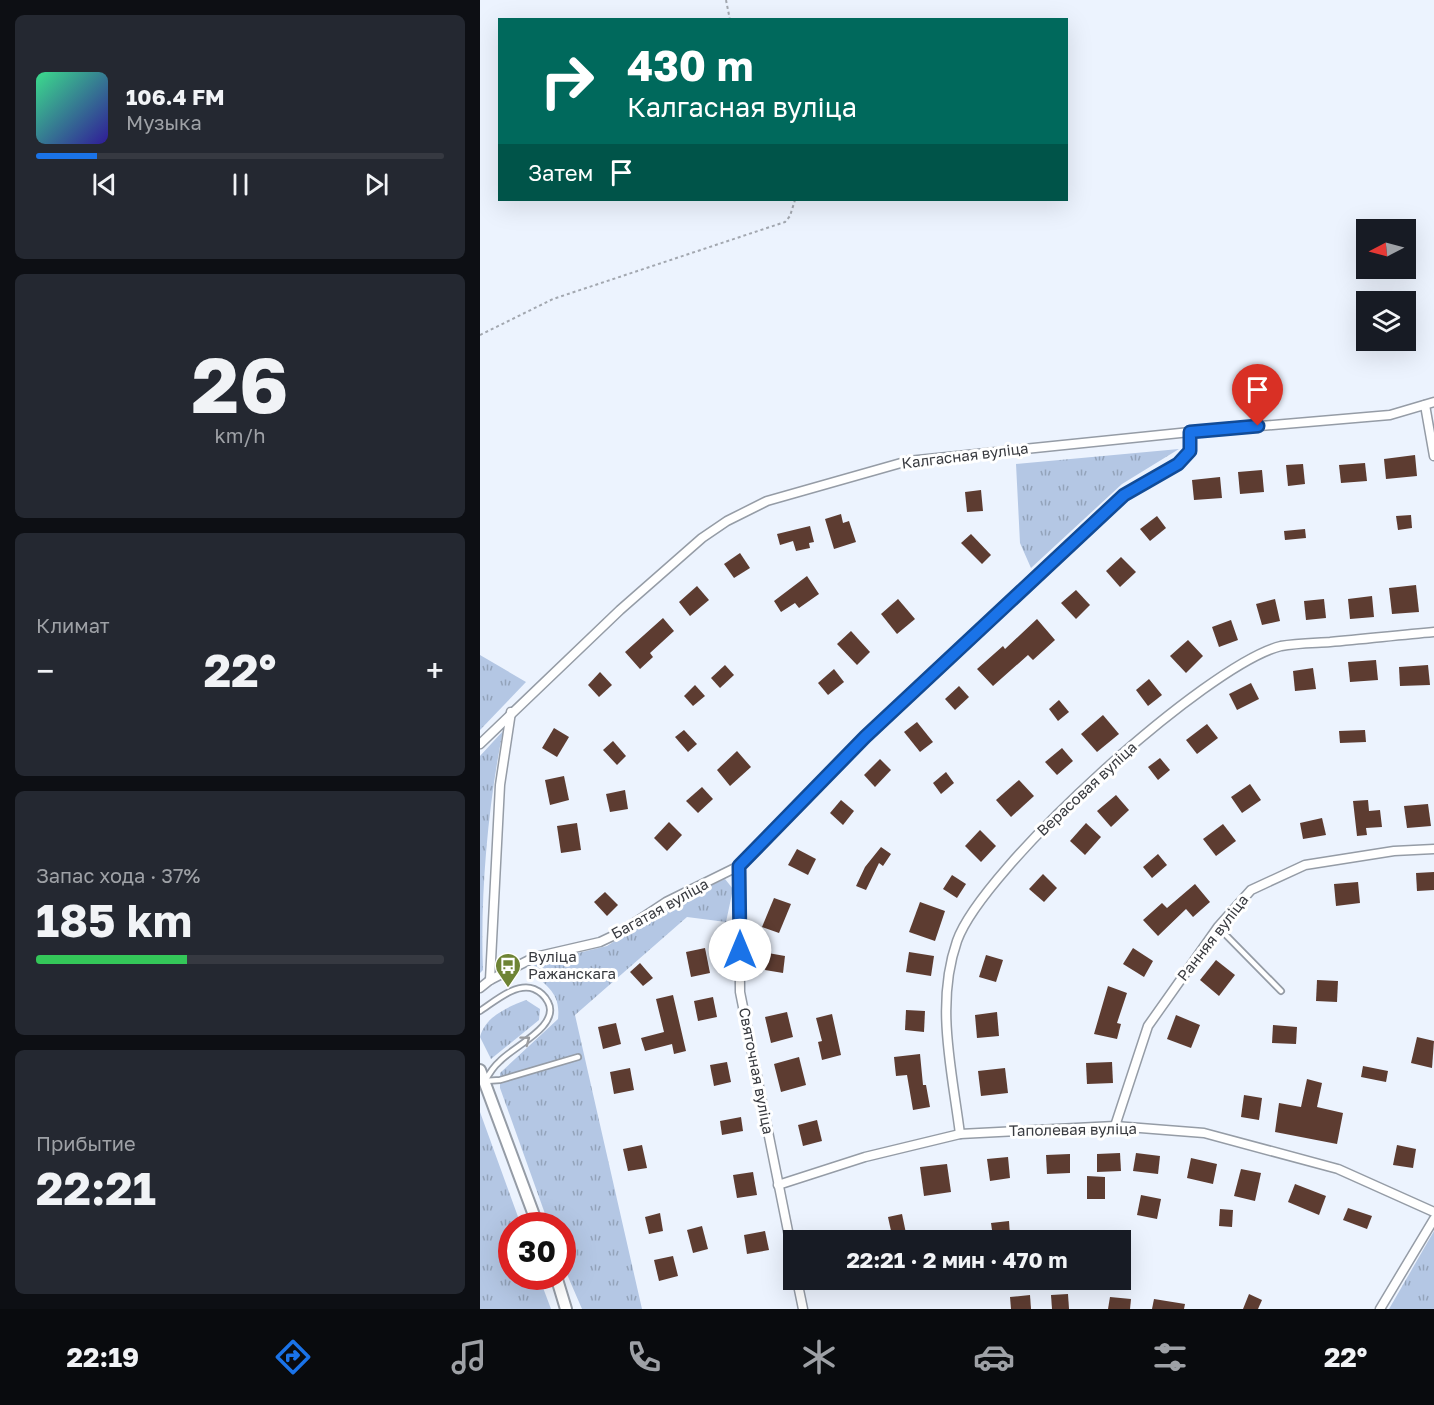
<!DOCTYPE html>
<html lang="ru">
<meta charset="utf-8">
<style>
body{margin:0;font-family:"Golos Text",sans-serif;background:#242831;color:#f1f3f6;height:100vh;display:flex;flex-direction:column;font-size:22px;white-space:nowrap}
*{box-sizing:border-box;margin:0}
p{font-size:20px;color:#9ea1a6}
.icon{flex:none;width:33px;height:33px;fill:none;stroke:currentColor;stroke-width:2;stroke-linecap:round;stroke-linejoin:round}
.map{position:relative;flex:1;overflow:hidden}
.sheet{display:flex;flex-direction:column;gap:15px;padding:15px;background:#0d0f14;width:480px}
.sheet>*{flex:none}
.banner{position:absolute;left:18px;top:18px;width:570px;height:183px;border-radius:0px;box-shadow:0 6px 24px #0002;background:#00695c;color:#fff;overflow:hidden}
.needle{width:39px;rotate:264deg}
.fabs{position:absolute;left:876px;top:219px;display:grid;gap:12px}
.fabs a{display:grid;place-items:center;width:60px;height:60px;border-radius:0px;background:#171b24;box-shadow:0 6px 24px #0002;font-size:30px}
.speed{position:absolute;left:18px;top:1212px;display:flex;gap:12px;font-size:30px;font-weight:700;text-align:center}
.speed>*{display:grid;place-content:center;width:78px;height:78px;border-radius:50%;background:#171b24;box-shadow:0 6px 24px #0002;line-height:1}
.speed .limit{border:9px solid #d22;background:#fff;color:#111}
.pin{position:absolute;display:grid;place-items:center;width:51px;height:51px;color:#fff;margin:-62px -26px;border-radius:50% 50% 50% 0;rotate:-45deg;box-shadow:0 0 6px #0007}
.pin .icon{rotate:45deg}
.me{position:absolute;width:66px;margin:-33px;rotate:0deg;stroke-linejoin:round;filter:drop-shadow(0 0 4px #0008)}
.turn{display:flex;align-items:center;gap:21px;height:126px;padding:0 30px;font-size:27px}
.turn .icon{width:78px;height:78px;stroke-width:2.5}
.turn b{display:block;font-size:42px;line-height:51px}
.then{display:flex;align-items:center;height:57px;padding:0 30px;background:#0003;gap:12px;font-size:22px}
.big{font-size:45px;font-weight:700;line-height:1.1}
.sheet .widget{flex:1;display:flex;flex-direction:column;justify-content:center;gap:9px;min-width:0;padding:0 21px;border-radius:9px;background:#242831}
.sheet .dial{align-items:center;gap:0}
.dial b{font-size:78px;line-height:1}
.song{display:flex;align-items:center;gap:18px}
.cover{width:72px;height:72px;border-radius:9px;background:linear-gradient(135deg,hsl(150 70% 55%),hsl(250 70% 35%))}
.played{height:6px;border-radius:3px;background:linear-gradient(90deg,#1a73e8 15%,#363941 15%)}
.keys{display:flex;justify-content:space-around;direction:ltr}
.heat{display:flex;justify-content:space-between;align-items:center;font-size:33px;direction:ltr}
.charge{height:9px;border-radius:4px;background:linear-gradient(90deg,#34c759 37%,#363941 0)}
.trip{position:absolute;left:303px;top:1230px;width:348px;height:60px;border-radius:0px;background:#171b24;box-shadow:0 6px 24px #0002;font-weight:700;line-height:60px;text-align:center}
.tabs{display:flex;height:96px;justify-content:space-around;align-items:center;background:#090b0e;color:#9ea1a6}
.tabs .icon{width:42px;height:42px}
.tabs .current{color:#1a73e8}
.tabs b{font-size:27px;color:#f1f3f6}
main{display:flex;flex:1;min-height:0}
.map>svg:first-child{display:block}
.grass{fill:url(#grass-tufts)}
.building{fill:#5d3c31}
.lines{fill:none;stroke-linecap:round;stroke-linejoin:round}
.service-casing{stroke:#959ca6;stroke-width:8}
.minor-casing{stroke:#959ca6;stroke-width:11}
.tertiary-casing{stroke:#959ca6;stroke-width:14}
.path{stroke:#a3a8b0;stroke-width:2;stroke-dasharray:3 3;stroke-linecap:butt}
.service{stroke:#fff;stroke-width:4.5}
.minor{stroke:#fff;stroke-width:8}
.tertiary{stroke:#fff;stroke-width:10}
.oneway{stroke:#9c9da0}
.route-casing{stroke:#114b97;stroke-width:15}
.route{stroke:#1a73e8;stroke-width:10}
.labels{text-anchor:middle;stroke-width:6;stroke-linejoin:round;paint-order:stroke}
.street-label{font-size:15px;fill:#393b40;stroke:#fff}
.poi-label{font-size:15px;fill:#393b40;stroke:#fff;text-anchor:start}
</style>
<main>
<section class="sheet">
<div class="widget">
<div class="song"><i class="cover"></i><div><b>106.4 FM</b><p>Музыка</p></div></div>
<div class="played"></div>
<div class="keys"><svg class="icon" aria-label="previous" viewBox="0 0 24 24"><path d="M18 5L8 12l10 7zM5 5v14"/></svg><svg class="icon" aria-label="pause" viewBox="0 0 24 24"><path d="M8 5v14M16 5v14"/></svg><svg class="icon" aria-label="next" viewBox="0 0 24 24"><path d="M6 5l10 7-10 7zM19 5v14"/></svg></div>
</div>
<div class="widget dial"><b>26</b><p>km/h</p></div>
<div class="widget"><p>Климат</p>
<div class="heat"><a>−</a><b class="big">22°</b><a>+</a></div>
</div>
<div class="widget"><p>Запас хода · 37%</p><b class="big">185 km</b><div class="charge"></div></div>
<div class="widget"><p>Прибытие</p><b class="big">22:21</b></div>
</section>
<div class="map">
<svg width="954" height="1309" viewBox="0 0 954 1309">
<defs>
<pattern id="grass-tufts" width="24" height="20" patternUnits="userSpaceOnUse" patternTransform="scale(1.5)"><rect width="24" height="20" fill="#b4c7e4"/><path d="M3 7l-1-3M5 7V3M7 7l1-3M15 17l-1-3M17 17v-4M19 17l1-3" fill="none" stroke="#93a3ba"/></pattern>
</defs>
<rect width="100%" height="100%" fill="#ecf3fe"/>
<g class="grass">
<path d="M699 449 642 484 551 568 540 543 536 464Z"/>
<path d="M0 655 46 682 0 730Z"/>
<path d="M23 731C8 804 0 896 3 970L0 973V756Z"/>
<path d="M245 879 253 889 246 922 207 917 95 1015 162 1309H102L83 1265 82 1226 69 1225 20 1088V1073L78 1019C81 990 65 988 50 968L61 962 127 946 195 902Z"/>
<path d="M46 1000 60 1009 59 1020 11 1059 0 1037C5 1017 27 1007 46 1000Z"/>
<path d="M0 1112 41 1225 32 1226V1276L59 1277 71 1309H0Z"/>
<path d="M954 1231V1309H909Z"/>
</g>
<g class="building">
<path d="M935 455 937 476 906 479 904 459Z"/>
<path d="M885 463 887 481 861 483 859 465Z"/>
<path d="M823 464 825 484 808 486 806 465Z"/>
<path d="M782 470 784 492 760 494 758 472Z"/>
<path d="M740 477 742 498 714 500 712 480Z"/>
<path d="M501 490 503 511 487 512 485 492Z"/>
<path d="M361 514 363 523 369 521 376 542 354 549 345 519Z"/>
<path d="M931 515 932 528 918 530 916 516Z"/>
<path d="M677 516 686 528 670 541 660 529Z"/>
<path d="M330 526 334 542 329 543 330 548 316 551 313 541 300 545 297 534Z"/>
<path d="M825 529 826 538 805 540 804 531Z"/>
<path d="M491 534 511 555 502 564 481 543Z"/>
<path d="M260 553 270 568 254 578 244 564Z"/>
<path d="M641 557 656 572 640 587 626 571Z"/>
<path d="M327 576 339 594 319 608 315 603 301 612 294 601Z"/>
<path d="M936 585 939 612 912 614 909 588Z"/>
<path d="M217 586 229 600 210 616 199 602Z"/>
<path d="M596 590 610 605 596 619 581 603Z"/>
<path d="M892 596 894 617 870 619 868 599Z"/>
<path d="M418 599 435 619 417 634 401 614Z"/>
<path d="M795 599 800 621 782 625 776 604Z"/>
<path d="M844 599 846 618 826 620 824 601Z"/>
<path d="M183 618 194 631 170 653 173 657 160 669 145 652Z"/>
<path d="M557 619 575 640 553 660 548 655 513 686 497 669 523 646 525 649Z"/>
<path d="M751 620 758 640 739 647 732 627Z"/>
<path d="M371 631 390 652 377 665 357 644Z"/>
<path d="M708 640 723 656 706 673 690 656Z"/>
<path d="M896 660 898 680 870 682 868 662Z"/>
<path d="M245 665 254 675 240 688 231 678Z"/>
<path d="M948 665 950 685 920 686 919 667Z"/>
<path d="M833 668 836 689 815 691 813 671Z"/>
<path d="M354 669 364 682 348 695 338 683Z"/>
<path d="M120 672 132 685 119 697 108 685Z"/>
<path d="M669 679 682 695 668 706 656 690Z"/>
<path d="M771 683 779 699 757 710 749 694Z"/>
<path d="M215 685 225 696 213 706 204 696Z"/>
<path d="M479 686 489 697 475 710 465 699Z"/>
<path d="M579 700 589 712 578 721 569 709Z"/>
<path d="M623 715 639 734 617 752 601 734Z"/>
<path d="M437 722 453 742 440 752 424 732Z"/>
<path d="M727 724 738 738 717 754 706 740Z"/>
<path d="M74 728 89 737 77 757 62 748Z"/>
<path d="M204 730 217 744 208 752 195 737Z"/>
<path d="M885 730 886 742 860 743 859 731Z"/>
<path d="M133 741 146 756 137 765 123 750Z"/>
<path d="M582 748 593 761 577 775 565 762Z"/>
<path d="M257 751 271 767 250 786 237 770Z"/>
<path d="M680 758 690 770 678 780 668 767Z"/>
<path d="M400 759 411 770 395 787 384 775Z"/>
<path d="M466 772 474 783 461 794 453 783Z"/>
<path d="M84 776 89 800 70 805 65 780Z"/>
<path d="M539 780 554 796 531 817 516 800Z"/>
<path d="M770 784 781 800 762 813 751 797Z"/>
<path d="M222 787 233 799 218 813 206 801Z"/>
<path d="M145 790 148 809 130 812 126 794Z"/>
<path d="M636 795 649 810 631 827 617 811Z"/>
<path d="M361 800 374 811 363 825 350 813Z"/>
<path d="M888 800 889 811 900 810 902 827 886 828 887 835 877 836 873 801Z"/>
<path d="M948 804 951 826 927 828 924 806Z"/>
<path d="M842 818 846 835 823 839 820 823Z"/>
<path d="M189 822 202 835 187 851 174 838Z"/>
<path d="M97 823 101 850 81 853 77 826Z"/>
<path d="M606 823 621 837 605 855 590 841Z"/>
<path d="M743 824 756 841 736 856 723 839Z"/>
<path d="M500 830 516 846 501 862 485 846Z"/>
<path d="M401 847 411 854 403 866 399 863 386 890 376 886 385 867Z"/>
<path d="M317 849 336 859 328 875 308 865Z"/>
<path d="M678 854 687 865 672 878 663 867Z"/>
<path d="M954 872V890L937 891 936 873Z"/>
<path d="M563 874 577 888 564 902 549 889Z"/>
<path d="M472 875 486 884 477 898 463 889Z"/>
<path d="M878 882 880 903 856 906 854 884Z"/>
<path d="M715 884 730 902 713 917 706 909 678 936 663 920 682 903 687 908Z"/>
<path d="M125 892 138 905 127 916 114 902Z"/>
<path d="M294 898 311 904 299 933 282 927Z"/>
<path d="M440 902 465 911 455 941 429 932Z"/>
<path d="M225 948 230 973 211 977 206 952Z"/>
<path d="M653 948 673 961 664 977 643 964Z"/>
<path d="M429 952 454 956 451 976 426 972Z"/>
<path d="M288 953 305 956 303 973 285 970Z"/>
<path d="M506 955 523 960 516 982 499 977Z"/>
<path d="M736 960 755 975 739 996 720 980Z"/>
<path d="M160 963 173 978 163 986 150 972Z"/>
<path d="M837 980 858 981 857 1002 836 1001Z"/>
<path d="M628 986 647 993 637 1023 641 1024 637 1039 614 1034Z"/>
<path d="M193 995 206 1051 194 1054 192 1044 165 1051 161 1038 184 1032 176 999Z"/>
<path d="M233 997 237 1017 218 1021 214 1001Z"/>
<path d="M426 1010 445 1011 444 1032 425 1030Z"/>
<path d="M307 1012 313 1037 291 1043 285 1017Z"/>
<path d="M517 1012 519 1036 497 1038 495 1015Z"/>
<path d="M352 1014 361 1055 342 1060 338 1042 342 1041 336 1018Z"/>
<path d="M696 1015 720 1025 711 1048 687 1039Z"/>
<path d="M136 1023 141 1044 123 1049 118 1027Z"/>
<path d="M793 1025 817 1027 816 1044 792 1043Z"/>
<path d="M937 1037 954 1041 952 1068 931 1063Z"/>
<path d="M440 1054 443 1085H446L450 1107 433 1110 427 1075 416 1076 414 1057Z"/>
<path d="M319 1057 326 1085 301 1092 294 1064Z"/>
<path d="M247 1062 251 1082 234 1086 230 1065Z"/>
<path d="M632 1062 633 1083 607 1084 606 1063Z"/>
<path d="M883 1066 908 1071 906 1082 881 1077Z"/>
<path d="M150 1068 154 1090 134 1094 130 1072Z"/>
<path d="M525 1068 528 1093 501 1096 498 1071Z"/>
<path d="M827 1079 842 1083 837 1107 863 1113 857 1144 795 1132 799 1103 821 1107Z"/>
<path d="M764 1095 782 1098 779 1120 761 1117Z"/>
<path d="M261 1117 263 1131 242 1135 240 1121Z"/>
<path d="M337 1120 342 1141 323 1146 318 1125Z"/>
<path d="M162 1145 167 1168 148 1171 143 1149Z"/>
<path d="M917 1145 936 1149 933 1168 913 1165Z"/>
<path d="M640 1153 641 1171 617 1172V1154Z"/>
<path d="M656 1153 680 1156 678 1174 653 1171Z"/>
<path d="M590 1154V1173L567 1174 566 1155Z"/>
<path d="M528 1157 530 1178 510 1181 507 1159Z"/>
<path d="M711 1158 737 1164 733 1184 707 1178Z"/>
<path d="M467 1164 471 1192 444 1196 440 1167Z"/>
<path d="M761 1169 781 1173 775 1201 754 1196Z"/>
<path d="M273 1172 277 1195 257 1198 253 1175Z"/>
<path d="M607 1176 625 1177V1199H607Z"/>
<path d="M815 1184 846 1196 839 1215 808 1202Z"/>
<path d="M661 1195 681 1199 677 1219 657 1215Z"/>
<path d="M868 1208 892 1216 887 1229 863 1220Z"/>
<path d="M740 1209 753 1210 752 1227 739 1226Z"/>
<path d="M180 1213 183 1231 169 1234 165 1217Z"/>
<path d="M422 1214 427 1238 413 1240 408 1217Z"/>
<path d="M529 1221 530 1236 513 1237 511 1223Z"/>
<path d="M222 1226 228 1249 213 1253 207 1230Z"/>
<path d="M285 1231 289 1250 267 1254 264 1235Z"/>
<path d="M193 1256 198 1276 179 1281 174 1260Z"/>
<path d="M588 1294 589 1309H572L571 1295Z"/>
<path d="M769 1294 782 1300 778 1309H763Z"/>
<path d="M550 1295 551 1309H531L530 1297Z"/>
<path d="M630 1297 651 1299 650 1309H628Z"/>
<path d="M674 1299 705 1304 704 1309H672Z"/>
</g>
<g class="lines">
<defs>
<g id="service">
<path d="M738 927 801 991"/>
<path d="M0 1011C14 1002 36 982 54 989 61 992 65 996 68 1002 81 1026 32 1047 19 1062 13 1067 9 1074 5 1081"/>
<path d="M5 1081 20 1080 98 1057"/>
</g>
<g id="minor">
<path d="M945 405 954 456"/>
<path d="M0 744 140 610 222 538 247 521 287 501 428 461 710 432 910 415 954 402"/>
<path d="M10 980 20 785 31 712"/>
<path d="M0 988 10 980 55 957 120 942 139 933 186 902 259 866"/>
<path d="M635 1126 668 1026 738 927 771 890 825 865 914 851 954 849"/>
<path d="M480 1134C472 1070 455 1004 477 941 502 869 727 664 801 646 816 643 834 643 850 642 885 639 919 635 954 632"/>
<path d="M298 1185 385 1157 480 1134 635 1126 724 1133 858 1169 954 1212"/>
<path d="M314 1261 260 992 259 866 385 737 644 495 698 464 710 451V432"/>
<path d="M317 1280 323 1309"/>
<path d="M900 1309 954 1219"/>
</g>
<g id="tertiary">
<path d="M0 1070 58 1226"/>
<path d="M76 1276 86 1309"/>
</g>
</defs>
<use href="#service" class="service-casing"/>
<use href="#minor" class="minor-casing"/>
<use href="#tertiary" class="tertiary-casing"/>
<g class="path">
<path d="M246 0 250 20"/>
<path d="M0 335 73 299 305 222 310 216 315 200"/>
</g>
<use href="#service" class="service"/>
<use href="#minor" class="minor"/>
<use href="#tertiary" class="tertiary"/>
</g>
<defs><path id="oneway-chevron" d="M-2-3.5L2.5 0L-2 3.5" fill="none" stroke-width="1.6" stroke-linecap="round" stroke-linejoin="round" transform="scale(1.5)"/></defs>
<use class="oneway" href="#oneway-chevron" transform="translate(46 1040) rotate(-37)"/>
<g class="lines">
<defs>
<path id="route" d="M260 950 259 866 385 737 644 495 698 464 710 451V432L778 426"/>
</defs>
<use href="#route" class="route-casing"/>
<use href="#route" class="route"/>
</g>
<defs>
<symbol id="bus-pin" viewBox="-11 -11 22 30"><path d="M0 17L-7.5 6A9.5 9.5 0 1 1 7.5 6Z" fill="#6e8435" stroke="#fff"/><path d="M-5-6H5V4H4V6H2V4H-2V6H-4V4H-5ZM-3.5-4V0h7V-4ZM-3.5 1.2v1.5H-2V1.2ZM2 1.2v1.5H3.5V1.2Z" fill="#fff"/></symbol>
</defs>
<g fill-rule="evenodd">
<use href="#bus-pin" x="13" y="951" width="30" height="40"/>
</g>
<g class="labels">
<g class="street-label">
<text transform="translate(485 456) rotate(-7)" y="5">Калгасная вуліца</text>
<text transform="translate(607 789) rotate(-43)" y="5">Верасовая вуліца</text>
<text transform="translate(180 909) rotate(-29)" y="5">Багатая вуліца</text>
<text transform="translate(733 938) rotate(-52)" y="5">Ранняя вуліца</text>
<text transform="translate(276 1071) rotate(79)" y="5">Святочная вуліца</text>
<text transform="translate(593 1130) rotate(-1)" y="5">Таполевая вуліца</text>
</g>
<g class="poi-label">
<text x="48" y="962">Вуліца<tspan x="48" dy="17">Ражанскага</tspan></text>
</g>
</g>
</svg>
<div class="fabs">
<a><svg class="needle" viewBox="-14 -14 28 28"><path d="M0-13l5 13h-10z" fill="#e53935"/><path d="M0 13l5-13h-10z" fill="#9ea1a6"/></svg></a>
<a><svg class="icon" aria-label="layers" viewBox="0 0 24 24"><path d="M12 4l9 5-9 5-9-5zM3 14l9 5 9-5"/></svg></a>
</div>
<div class="speed"><div class="limit">30</div></div>
<div class="pin" style="left:778px;top:426px;background:#d93025"><svg class="icon" aria-label="arrive" viewBox="0 0 24 24"><path d="M6 21V4h12l-3 4 3 4H6"/></svg></div>
<svg class="me" style="left:260px;top:950px" viewBox="-20 -20 40 40"><circle r="19" fill="#fff"/><path d="M0-13L10 11 0 6-10 11z" fill="#1a73e8"/></svg>
<div class="trip">22:21 · 2 мин · 470 m</div>
<div class="banner">
<div class="turn"><svg class="icon" aria-label="right" viewBox="0 0 24 24"><path d="M7 20v-9h11M14 6l5 5-5 5"/></svg><div><b>430 m</b>Калгасная вуліца</div></div>
<div class="then">Затем<svg class="icon" aria-label="arrive" viewBox="0 0 24 24"><path d="M6 21V4h12l-3 4 3 4H6"/></svg></div>
</div>
</div>
</main>
<nav class="tabs">
<b>22:19</b>
<svg class="icon current" aria-label="directions" viewBox="0 0 24 24"><path d="M12 3l9 9-9 9-9-9zM9 14v-3h6M13 9l2 2-2 2"/></svg>
<svg class="icon" aria-label="music" viewBox="0 0 24 24"><path d="M9 18V5l10-2v13"/><circle cx="6" cy="18" r="3"/><circle cx="16" cy="16" r="3"/></svg>
<svg class="icon" aria-label="phone" viewBox="0 0 24 24"><path d="M5 4h4l2 5-3 2q2 4 5 5l2-3 5 2v4C11 20 4 13 5 4z"/></svg>
<svg class="icon" aria-label="climate" viewBox="0 0 24 24"><path d="M12 3v18M4 7l16 10M4 17L20 7"/></svg>
<svg class="icon" aria-label="car" viewBox="0 0 24 24"><path d="M5 17H2v-5l4-1 3-4h7l3 4 3 1v5h-3M9 17h6M6 11h13"/><circle cx="7" cy="17" r="2"/><circle cx="17" cy="17" r="2"/></svg>
<svg class="icon" aria-label="filters" viewBox="0 0 24 24"><path d="M4 7h16M4 17h16"/><circle cx="9" cy="7" r="2"/><circle cx="15" cy="17" r="2"/></svg>
<b>22°</b>
</nav>
